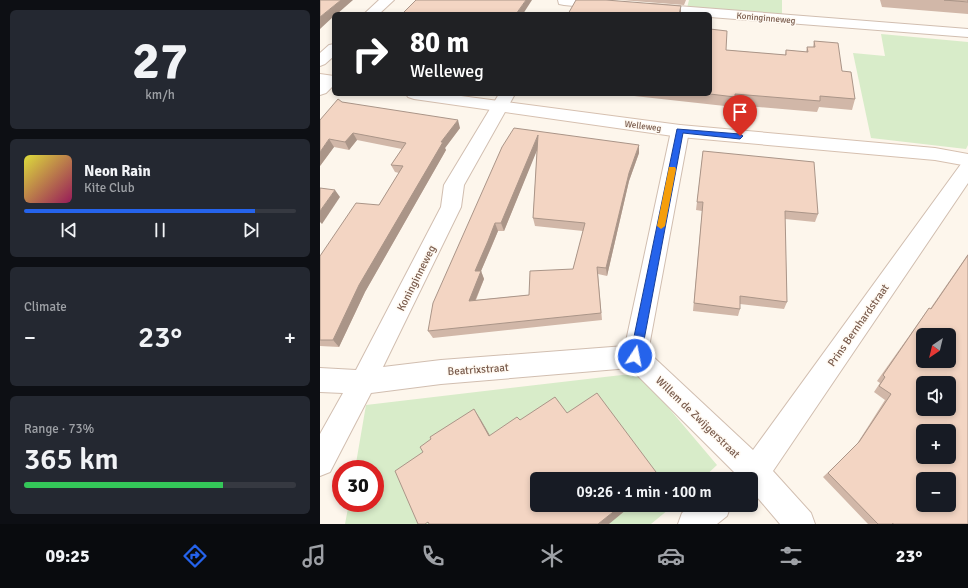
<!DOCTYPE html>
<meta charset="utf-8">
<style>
body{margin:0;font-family:Signika,sans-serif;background:#242831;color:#f1f3f6;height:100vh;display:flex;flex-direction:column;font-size:15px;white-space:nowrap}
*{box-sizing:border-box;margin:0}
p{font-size:13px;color:#9ea1a6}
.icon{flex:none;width:22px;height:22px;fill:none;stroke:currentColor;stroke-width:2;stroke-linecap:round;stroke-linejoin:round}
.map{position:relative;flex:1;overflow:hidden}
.sheet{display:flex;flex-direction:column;gap:10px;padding:10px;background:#0d0f14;width:320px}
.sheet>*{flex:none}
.top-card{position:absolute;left:12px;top:12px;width:380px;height:84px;border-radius:6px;box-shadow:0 2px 6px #0003;background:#202124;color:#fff;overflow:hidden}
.needle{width:26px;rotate:215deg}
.controls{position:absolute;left:596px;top:328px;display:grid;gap:8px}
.controls a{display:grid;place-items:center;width:40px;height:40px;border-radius:6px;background:#171b24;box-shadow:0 2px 6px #0003;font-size:20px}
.speed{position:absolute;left:12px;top:460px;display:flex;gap:8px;font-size:20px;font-weight:700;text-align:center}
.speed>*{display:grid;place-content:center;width:52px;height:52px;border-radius:50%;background:#171b24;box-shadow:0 2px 6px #0003;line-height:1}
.speed .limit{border:6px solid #d22;background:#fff;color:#111}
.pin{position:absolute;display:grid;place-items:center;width:34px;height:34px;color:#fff;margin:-41px -17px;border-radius:50% 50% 50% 0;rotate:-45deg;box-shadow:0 0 4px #0007}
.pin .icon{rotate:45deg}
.me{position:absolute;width:44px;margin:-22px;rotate:11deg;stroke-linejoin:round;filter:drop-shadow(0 0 3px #0008)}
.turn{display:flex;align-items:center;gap:14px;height:84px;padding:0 12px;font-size:18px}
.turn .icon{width:52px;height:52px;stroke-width:2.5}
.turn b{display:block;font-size:28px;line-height:34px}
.big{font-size:30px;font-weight:600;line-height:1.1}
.sheet .card{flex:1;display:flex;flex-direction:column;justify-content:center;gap:6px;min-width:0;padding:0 14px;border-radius:6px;background:#242831}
.sheet .dial{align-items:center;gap:0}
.dial b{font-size:52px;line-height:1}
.song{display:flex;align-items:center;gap:12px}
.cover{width:48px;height:48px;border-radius:6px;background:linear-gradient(135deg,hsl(60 70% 55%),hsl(330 70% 35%))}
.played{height:4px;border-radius:2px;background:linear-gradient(90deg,#2563eb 85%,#363941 85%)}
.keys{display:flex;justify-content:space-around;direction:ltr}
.heat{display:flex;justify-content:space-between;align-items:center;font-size:22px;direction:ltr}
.charge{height:6px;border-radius:3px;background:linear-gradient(90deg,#34c759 73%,#363941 0)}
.trip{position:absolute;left:210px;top:472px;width:228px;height:40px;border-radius:6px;background:#171b24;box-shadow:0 2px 6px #0003;font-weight:600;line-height:40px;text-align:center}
.dock{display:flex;height:64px;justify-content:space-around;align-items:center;background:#090b0e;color:#9ea1a6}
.dock .icon{width:28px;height:28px}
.dock .active{color:#2563eb}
.dock b{font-size:18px;color:#f1f3f6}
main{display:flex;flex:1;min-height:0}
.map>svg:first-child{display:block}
.green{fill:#d8ecc9}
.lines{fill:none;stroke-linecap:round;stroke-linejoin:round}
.street-casing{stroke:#d1beb0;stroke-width:2}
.secondary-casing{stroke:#d6c0b0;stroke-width:2}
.street{fill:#fff;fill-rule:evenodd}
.secondary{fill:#fff;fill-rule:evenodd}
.wall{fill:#d1b7a8;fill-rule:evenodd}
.shaded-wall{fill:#aa9588}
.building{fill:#f3d5c3;stroke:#aa9588;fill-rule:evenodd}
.route{fill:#2563eb;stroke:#184099}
.slow{fill:#f59e0b}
.labels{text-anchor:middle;stroke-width:3;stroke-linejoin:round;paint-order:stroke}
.far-street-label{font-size:9px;fill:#7a5c4d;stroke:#fffaf3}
.street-label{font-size:11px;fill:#7a5c4d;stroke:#fffaf3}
</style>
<main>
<section class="sheet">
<div class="card dial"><b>27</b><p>km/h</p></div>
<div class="card">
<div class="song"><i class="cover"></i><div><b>Neon Rain</b><p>Kite Club</p></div></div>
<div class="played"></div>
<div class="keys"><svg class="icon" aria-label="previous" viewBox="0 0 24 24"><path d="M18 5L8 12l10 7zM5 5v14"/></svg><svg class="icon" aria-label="pause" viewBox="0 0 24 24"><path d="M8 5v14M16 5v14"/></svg><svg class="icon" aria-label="next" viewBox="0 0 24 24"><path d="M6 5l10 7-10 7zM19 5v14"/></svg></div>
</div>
<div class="card"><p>Climate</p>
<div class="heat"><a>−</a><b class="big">23°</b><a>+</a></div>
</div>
<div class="card"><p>Range · 73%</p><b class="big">365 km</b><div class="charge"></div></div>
</section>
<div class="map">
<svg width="648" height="524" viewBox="0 0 648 524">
<rect width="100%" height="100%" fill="#fdf6ec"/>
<g class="green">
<path d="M369 0H462V17L367 8Z"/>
<path d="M561 34 648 42V145L646 149 551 138 533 53 565 56Z"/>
<path d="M319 373 397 465 382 479H217V505H354L331 524H25L29 503H55V469H35L46 405Z"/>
</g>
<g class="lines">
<defs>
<g id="street">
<path d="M59 0H74L59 14H44Z"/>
<path d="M238 0H274L289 2 291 5 289 8 284 9 244 5 239 4Z"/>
<path d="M332 4 648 29V37L390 17V14H357L327 11 325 8 327 5Z"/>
<path d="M14 44V56L5 64 0 66V53L9 45Z"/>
<path d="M9 76 14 77V85L6 93 0 95V81L3 78Z"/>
<path d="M179 94H195L144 185 141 207 63 367 121 360 305 346 351 131 354 127 360 125 366 127 369 131 328 352 433 450 641 164 648 163V183L453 471 491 513 495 524H460L432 491 431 492V479H412L415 473 310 368 121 384 51 393 10 472 0 476V434L23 393 0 392V368L36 370 121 207 124 185Z"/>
<path d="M372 505H411L407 516 397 524H358L362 513Z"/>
</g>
<g id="secondary">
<path d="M0 74 14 76V86L0 84Z"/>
<path d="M86 94H126L360 125 615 148 648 154V166L615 160 360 137 94 99 88 97Z"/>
</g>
</defs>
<use href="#street" class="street-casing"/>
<use href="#secondary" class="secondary-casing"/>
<use href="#street" class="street"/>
<use href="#secondary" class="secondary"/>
</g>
<g class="wall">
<path d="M301 0H366L364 5Z"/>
<path d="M560 0H648V14L562 7Z"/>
<path d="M494 41 522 71 535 99 532 110 499 107 497 112 414 105V107L296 94H390L406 50 465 55 466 50 486 52 487 47H493Z"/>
<path d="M22 102 140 128 125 148 126 150 45 292 19 347 0 346V256L59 205 79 173 75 172 71 165 82 149 37 140 29 150 14 147 0 166Z"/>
<path d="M182 147 319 153 309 181 287 276 278 274 282 320 113 338 108 331ZM217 149 213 218 215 226 263 231 253 269 209 295 156 300 164 279 161 271 171 248 178 231H184Z"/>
<path d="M383 151 498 214 495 222 465 219 467 302 464 309 420 304V309L418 316 373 311 382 211 376 210Z"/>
<path d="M648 254V524H548L503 477 535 447 565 400 554 392 560 383 557 381 604 315 609 308 610 309Z"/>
</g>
<g class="shaded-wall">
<path d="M21 0H33L17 14H14V16L0 29V17Z"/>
<path d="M206 0H212L203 14H196Z"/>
<path d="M361 6V14H359Z"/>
<path d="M138 120 140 128 125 148 126 150 45 292 19 347 13 340 39 285 121 142Z"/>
<path d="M33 133 37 140 29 150 25 142Z"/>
<path d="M218 135 220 143 184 231 181 223Z"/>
<path d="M9 139 14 147 0 166V152Z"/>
<path d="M319 145V153L309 181 287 276 286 268 309 173Z"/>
<path d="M15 190 20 197 2 224 0 222V211Z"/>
<path d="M175 223 178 231 161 271 164 279 152 308 149 301 155 271Z"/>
<path d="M154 409 161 420 176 446 169 436Z"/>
<path d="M302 505H312L289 524H278Z"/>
</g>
<g class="building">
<path d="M0 0H21L0 17Z"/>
<path d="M96 0H206L196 14H82Z"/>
<path d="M256 0H286L361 6 359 14H248Z"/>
<path d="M624 0H648V2Z"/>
<path d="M390 29 407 31 406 50 466 55V50L488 52 487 47H495L494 41 518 43 522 71 531 72 535 99 500 96V101L415 94V97L390 94Z"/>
<path d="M18 99 22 102 138 120 121 142H123L39 285 13 340H0V256L36 203 59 205 83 166 71 165 86 143 33 133 25 142 9 139 0 152V120Z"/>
<path d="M194 128 319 145 309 173 286 268 277 267 281 313 108 331 113 303 182 147ZM218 135 213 218 265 223 253 269 210 271 209 295 149 301 161 271H155L168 241 175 223H181Z"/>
<path d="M383 151 494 162 498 214 465 211 467 302 420 296V309L374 303 383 202H377Z"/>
<path d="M0 188 15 190 0 211Z"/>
<path d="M648 255V524H573V523L572 524H558L508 473 539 442 571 394 559 386 565 377 563 375 609 308 611 309ZM603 335H629V361H603ZM603 383H629V409H603ZM603 431H629V457H603ZM603 479H629V505H603Z"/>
<path d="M277 393 339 476 335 479H217V505H302L278 524H109L108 522 105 524H98L75 471 103 452 100 447 111 439 110 437 154 409 169 436 197 417 200 420 235 397 247 413Z"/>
</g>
<path class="route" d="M357 129 420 134 423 136 420 139 363 133 321 356 319 359 315 360 312 359 310 356Z"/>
<path class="slow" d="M349 167H355L356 169 345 226 341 229 337 226Z"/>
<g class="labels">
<g class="far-street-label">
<text transform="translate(446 18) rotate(5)" y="3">Koninginneweg</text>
<text transform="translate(323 126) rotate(7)" y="3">Welleweg</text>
</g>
<g class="street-label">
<text transform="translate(96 278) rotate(-63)" y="4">Koninginneweg</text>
<text transform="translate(538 325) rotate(-55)" y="4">Prins Bernhardstraat</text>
<text transform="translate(158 369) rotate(-4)" y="4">Beatrixstraat</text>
<text transform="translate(378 417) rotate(44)" y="4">Willem de Zwijgerstraat</text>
</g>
</g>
</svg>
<div class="controls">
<a><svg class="needle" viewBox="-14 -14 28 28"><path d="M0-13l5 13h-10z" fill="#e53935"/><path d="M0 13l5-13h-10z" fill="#9ea1a6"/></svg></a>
<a><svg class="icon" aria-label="sound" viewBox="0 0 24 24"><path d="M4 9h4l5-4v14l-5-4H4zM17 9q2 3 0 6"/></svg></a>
<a>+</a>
<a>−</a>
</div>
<div class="speed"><div class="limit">30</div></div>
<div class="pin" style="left:420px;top:136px;background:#d93025"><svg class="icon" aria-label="arrive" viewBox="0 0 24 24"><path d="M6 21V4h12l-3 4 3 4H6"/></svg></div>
<svg class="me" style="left:315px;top:356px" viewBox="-20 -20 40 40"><circle r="17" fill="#2563eb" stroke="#fff" stroke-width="3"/><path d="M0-11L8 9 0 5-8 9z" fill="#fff"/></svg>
<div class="trip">09:26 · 1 min · 100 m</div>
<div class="top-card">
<div class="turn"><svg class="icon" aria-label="right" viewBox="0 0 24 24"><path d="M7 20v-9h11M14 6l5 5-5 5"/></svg><div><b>80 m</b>Welleweg</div></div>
</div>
</div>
</main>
<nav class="dock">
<b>09:25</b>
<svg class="icon active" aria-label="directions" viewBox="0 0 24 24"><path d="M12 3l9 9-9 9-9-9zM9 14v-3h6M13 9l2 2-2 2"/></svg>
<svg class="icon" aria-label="music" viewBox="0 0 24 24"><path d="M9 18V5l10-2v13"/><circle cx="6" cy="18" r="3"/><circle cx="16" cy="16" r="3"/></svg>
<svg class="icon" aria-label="phone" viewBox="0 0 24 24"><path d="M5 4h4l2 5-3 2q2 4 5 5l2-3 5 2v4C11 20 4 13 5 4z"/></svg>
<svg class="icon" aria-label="climate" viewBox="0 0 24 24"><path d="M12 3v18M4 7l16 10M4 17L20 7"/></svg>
<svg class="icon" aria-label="car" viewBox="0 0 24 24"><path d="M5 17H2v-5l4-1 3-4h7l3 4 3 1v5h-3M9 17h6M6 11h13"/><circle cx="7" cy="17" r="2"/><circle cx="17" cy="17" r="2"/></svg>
<svg class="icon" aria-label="filters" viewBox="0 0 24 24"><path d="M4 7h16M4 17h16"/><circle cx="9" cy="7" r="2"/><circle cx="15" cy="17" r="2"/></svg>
<b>23°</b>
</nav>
